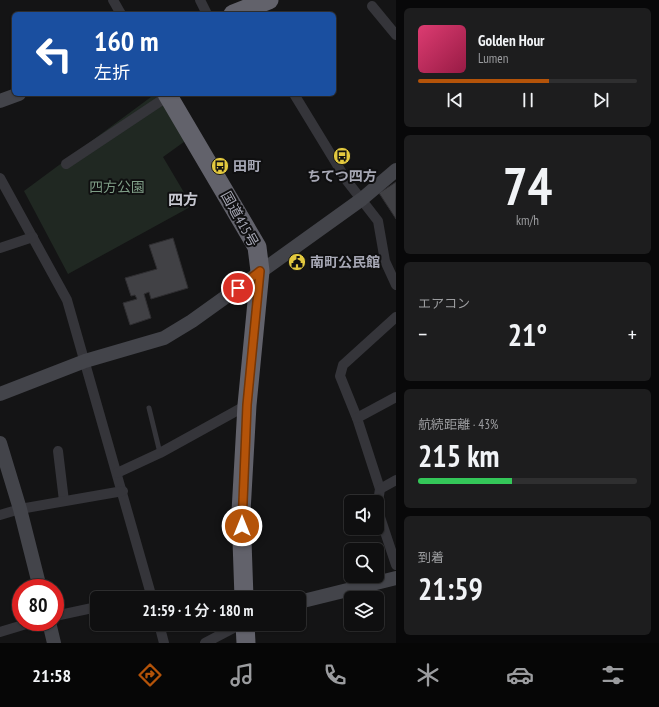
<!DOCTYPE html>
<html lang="ja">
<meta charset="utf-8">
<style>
body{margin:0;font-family:"PT Sans Narrow","Noto Sans JP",sans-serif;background:#1d1d1e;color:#f1f3f6;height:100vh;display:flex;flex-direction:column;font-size:15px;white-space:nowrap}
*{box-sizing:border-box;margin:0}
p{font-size:13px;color:#9b9c9f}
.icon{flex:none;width:22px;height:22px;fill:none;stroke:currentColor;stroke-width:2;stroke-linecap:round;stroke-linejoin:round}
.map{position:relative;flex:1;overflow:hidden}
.sheet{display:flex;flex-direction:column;gap:8px;padding:8px;background:#080809;width:263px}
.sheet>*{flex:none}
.top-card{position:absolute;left:12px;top:12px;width:324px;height:84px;border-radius:6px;box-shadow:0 1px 3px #0004,0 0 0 1px #2f2f30;background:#1a4fa0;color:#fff;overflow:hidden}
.tools{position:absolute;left:344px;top:495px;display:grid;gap:8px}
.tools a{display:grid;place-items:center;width:40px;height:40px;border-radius:6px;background:#0f0f10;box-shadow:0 1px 3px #0004,0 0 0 1px #2f2f30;font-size:20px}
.speed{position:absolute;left:12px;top:579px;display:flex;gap:8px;font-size:20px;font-weight:700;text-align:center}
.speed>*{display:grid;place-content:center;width:52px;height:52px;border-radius:50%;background:#0f0f10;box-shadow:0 1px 3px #0004,0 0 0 1px #2f2f30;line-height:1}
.speed .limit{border:6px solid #d22;background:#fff;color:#111}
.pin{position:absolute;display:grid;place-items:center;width:34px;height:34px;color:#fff;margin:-17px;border:2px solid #fff;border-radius:50%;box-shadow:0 1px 4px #0007}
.me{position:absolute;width:44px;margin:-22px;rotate:0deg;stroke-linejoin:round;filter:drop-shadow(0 0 3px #0008)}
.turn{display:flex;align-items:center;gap:14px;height:84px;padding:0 16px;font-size:18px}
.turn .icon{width:52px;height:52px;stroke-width:2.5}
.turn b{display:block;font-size:28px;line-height:34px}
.big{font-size:30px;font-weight:600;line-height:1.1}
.sheet .card{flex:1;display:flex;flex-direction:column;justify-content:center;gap:6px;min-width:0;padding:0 14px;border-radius:6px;background:#1d1d1e}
.sheet .dial{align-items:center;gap:0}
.dial b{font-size:52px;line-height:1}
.song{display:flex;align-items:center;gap:12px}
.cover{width:48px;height:48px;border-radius:6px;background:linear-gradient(135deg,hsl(340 70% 55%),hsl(340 70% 35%))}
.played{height:4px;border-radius:2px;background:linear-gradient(90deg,#b45309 60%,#2f2f30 60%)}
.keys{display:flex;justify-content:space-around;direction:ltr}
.heat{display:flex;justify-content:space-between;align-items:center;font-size:22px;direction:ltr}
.charge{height:6px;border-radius:3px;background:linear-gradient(90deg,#34c759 43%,#2f2f30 0)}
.trip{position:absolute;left:90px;top:591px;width:216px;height:40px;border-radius:6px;background:#0f0f10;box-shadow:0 1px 3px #0004,0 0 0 1px #2f2f30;font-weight:600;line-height:40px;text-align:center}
.dock{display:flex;height:64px;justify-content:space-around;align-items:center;background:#060606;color:#9b9c9f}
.dock .icon{width:28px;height:28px}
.dock .active{color:#b45309}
.dock b{font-size:18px;color:#f1f3f6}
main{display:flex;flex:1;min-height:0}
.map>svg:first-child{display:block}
.green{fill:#202822}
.building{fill:#414145;stroke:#2f2e31}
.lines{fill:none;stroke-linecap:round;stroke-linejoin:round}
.lane{stroke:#35353a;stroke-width:5}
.street{stroke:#35353a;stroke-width:10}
.secondary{stroke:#43444a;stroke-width:14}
.highway{stroke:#62626b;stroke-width:19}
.route-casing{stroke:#753606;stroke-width:10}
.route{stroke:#b45309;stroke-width:7}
.labels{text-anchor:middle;stroke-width:4;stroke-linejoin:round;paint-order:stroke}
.poi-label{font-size:14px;font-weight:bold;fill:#a7a8b5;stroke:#0f0f10;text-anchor:start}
.park-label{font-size:14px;fill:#7f9e87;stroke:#0f0f10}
.street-label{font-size:14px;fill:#a7a8b5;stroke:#0f0f10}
.neighbourhood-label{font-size:15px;font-weight:bold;fill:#c7c8d1;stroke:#0f0f10}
</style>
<main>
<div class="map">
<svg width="396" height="643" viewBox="0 0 396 643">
<rect width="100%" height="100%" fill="#141415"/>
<path class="green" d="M155 94H163L188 139 163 157 192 206 68 274 24 191Z"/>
<g class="building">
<path d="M396 182V219L379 193Z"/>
<path d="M173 238 188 288 151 299 149 292 144 294 151 318 130 325 123 303 137 299 135 295 131 296 125 278 157 269 149 245Z"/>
</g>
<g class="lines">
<path class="lane" d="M149 408 160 453"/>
<g class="street">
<path d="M113 0 121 14"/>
<path d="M200 0 207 14"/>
<path d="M372 6 396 35"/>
<path d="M294 94 347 181 378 221 385 261 396 285"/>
<path d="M66 164 168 96"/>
<path d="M0 178 67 300 152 598"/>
<path d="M0 248 33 237"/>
<path d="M396 317 343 365 340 376 357 418 380 489 377 508 396 565"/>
<path d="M357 418 396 397"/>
<path d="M58 451 64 501"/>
<path d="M117 473 160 453 247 405"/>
<path d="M380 489 396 480"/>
<path d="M0 515 20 509 123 491"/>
<path d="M137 598 151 595"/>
<path d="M55 616 97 607"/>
<path d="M159 624 164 643"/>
<path d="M0 632 33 622"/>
<path d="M205 643 241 624"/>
</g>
<g class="secondary">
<path d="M0 101 19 94"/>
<path d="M0 394 85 361 164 338 192 321 362 199 396 170"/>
<path d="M0 443 20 509 40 588"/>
<path d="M299 602 396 578"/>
<path d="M49 622 54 643"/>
</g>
<g class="highway">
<path d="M233 14 269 0"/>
<path d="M167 94 257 247 260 271 247 405 241 512 244 598"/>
<path d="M245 624 246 643"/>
</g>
</g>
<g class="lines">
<defs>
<path id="route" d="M238 288 260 271 247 405 242 526"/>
</defs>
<use href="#route" class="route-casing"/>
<use href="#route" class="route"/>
</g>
<defs>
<symbol id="bus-disc" viewBox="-11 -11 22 22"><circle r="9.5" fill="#e3c93f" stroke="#0f0f10"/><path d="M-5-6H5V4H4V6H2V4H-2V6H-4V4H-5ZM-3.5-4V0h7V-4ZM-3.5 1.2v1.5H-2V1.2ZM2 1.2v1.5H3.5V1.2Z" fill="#111"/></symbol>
<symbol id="civic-disc" viewBox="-11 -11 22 22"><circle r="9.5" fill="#e3c93f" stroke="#0f0f10"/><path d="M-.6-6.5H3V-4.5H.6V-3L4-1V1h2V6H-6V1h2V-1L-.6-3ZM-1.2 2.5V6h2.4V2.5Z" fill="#111"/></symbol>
</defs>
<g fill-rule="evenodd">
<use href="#bus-disc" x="332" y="146" width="20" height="20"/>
<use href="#bus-disc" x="210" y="156" width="20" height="20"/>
<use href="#civic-disc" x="287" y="252" width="20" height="20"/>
</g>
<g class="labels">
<g class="poi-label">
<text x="233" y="171">田町</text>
<text x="342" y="181" text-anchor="middle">ちてつ四方</text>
<text x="310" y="267">南町公民館</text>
</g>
<g class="park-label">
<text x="117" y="192">四方公園</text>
</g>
<g class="street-label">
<text transform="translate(240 219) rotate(61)" y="5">国道415号</text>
</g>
<g class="neighbourhood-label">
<text x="183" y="205">四方</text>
</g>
</g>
</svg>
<div class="tools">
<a><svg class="icon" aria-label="sound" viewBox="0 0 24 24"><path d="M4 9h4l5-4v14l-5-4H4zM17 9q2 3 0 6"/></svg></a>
<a><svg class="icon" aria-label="search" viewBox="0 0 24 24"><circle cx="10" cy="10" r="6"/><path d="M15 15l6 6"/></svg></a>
<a><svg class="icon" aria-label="layers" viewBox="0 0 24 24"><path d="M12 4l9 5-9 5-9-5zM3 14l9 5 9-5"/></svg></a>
</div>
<div class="speed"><div class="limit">80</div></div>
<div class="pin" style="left:238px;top:288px;background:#d93025"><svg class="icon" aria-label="arrive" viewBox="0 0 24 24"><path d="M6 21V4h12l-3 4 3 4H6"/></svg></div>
<svg class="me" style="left:242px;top:526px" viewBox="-20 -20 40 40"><circle r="17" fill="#b45309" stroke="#fff" stroke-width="3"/><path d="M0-11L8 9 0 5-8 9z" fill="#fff"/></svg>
<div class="trip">21:59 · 1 分 · 180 m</div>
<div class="top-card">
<div class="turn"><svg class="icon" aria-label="left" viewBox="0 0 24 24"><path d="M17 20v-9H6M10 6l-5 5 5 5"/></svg><div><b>160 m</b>左折</div></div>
</div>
</div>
<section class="sheet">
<div class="card">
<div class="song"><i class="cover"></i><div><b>Golden Hour</b><p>Lumen</p></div></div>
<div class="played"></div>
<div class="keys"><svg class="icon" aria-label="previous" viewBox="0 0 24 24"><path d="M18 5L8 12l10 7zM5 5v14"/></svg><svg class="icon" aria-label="pause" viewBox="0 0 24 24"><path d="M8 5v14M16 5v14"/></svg><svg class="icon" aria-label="next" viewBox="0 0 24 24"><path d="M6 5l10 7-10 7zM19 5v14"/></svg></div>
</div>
<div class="card dial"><b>74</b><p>km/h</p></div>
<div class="card"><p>エアコン</p>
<div class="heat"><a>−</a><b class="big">21°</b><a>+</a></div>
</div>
<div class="card"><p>航続距離 · 43%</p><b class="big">215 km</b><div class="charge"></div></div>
<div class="card"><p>到着</p><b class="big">21:59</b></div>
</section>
</main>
<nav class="dock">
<b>21:58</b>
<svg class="icon active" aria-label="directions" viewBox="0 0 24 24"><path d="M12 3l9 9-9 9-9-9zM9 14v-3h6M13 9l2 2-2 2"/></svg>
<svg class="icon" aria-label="music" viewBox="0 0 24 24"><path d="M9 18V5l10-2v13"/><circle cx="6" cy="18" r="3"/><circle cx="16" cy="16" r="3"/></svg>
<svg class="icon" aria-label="phone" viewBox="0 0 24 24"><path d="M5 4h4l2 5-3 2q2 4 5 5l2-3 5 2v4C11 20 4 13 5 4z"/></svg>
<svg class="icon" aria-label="climate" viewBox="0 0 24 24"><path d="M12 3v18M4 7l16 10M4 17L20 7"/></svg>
<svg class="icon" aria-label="car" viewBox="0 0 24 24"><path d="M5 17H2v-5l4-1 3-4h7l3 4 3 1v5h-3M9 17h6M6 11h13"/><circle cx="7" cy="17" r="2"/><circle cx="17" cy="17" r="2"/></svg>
<svg class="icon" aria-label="filters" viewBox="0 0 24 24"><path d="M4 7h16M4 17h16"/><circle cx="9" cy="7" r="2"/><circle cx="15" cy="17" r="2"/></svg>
</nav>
